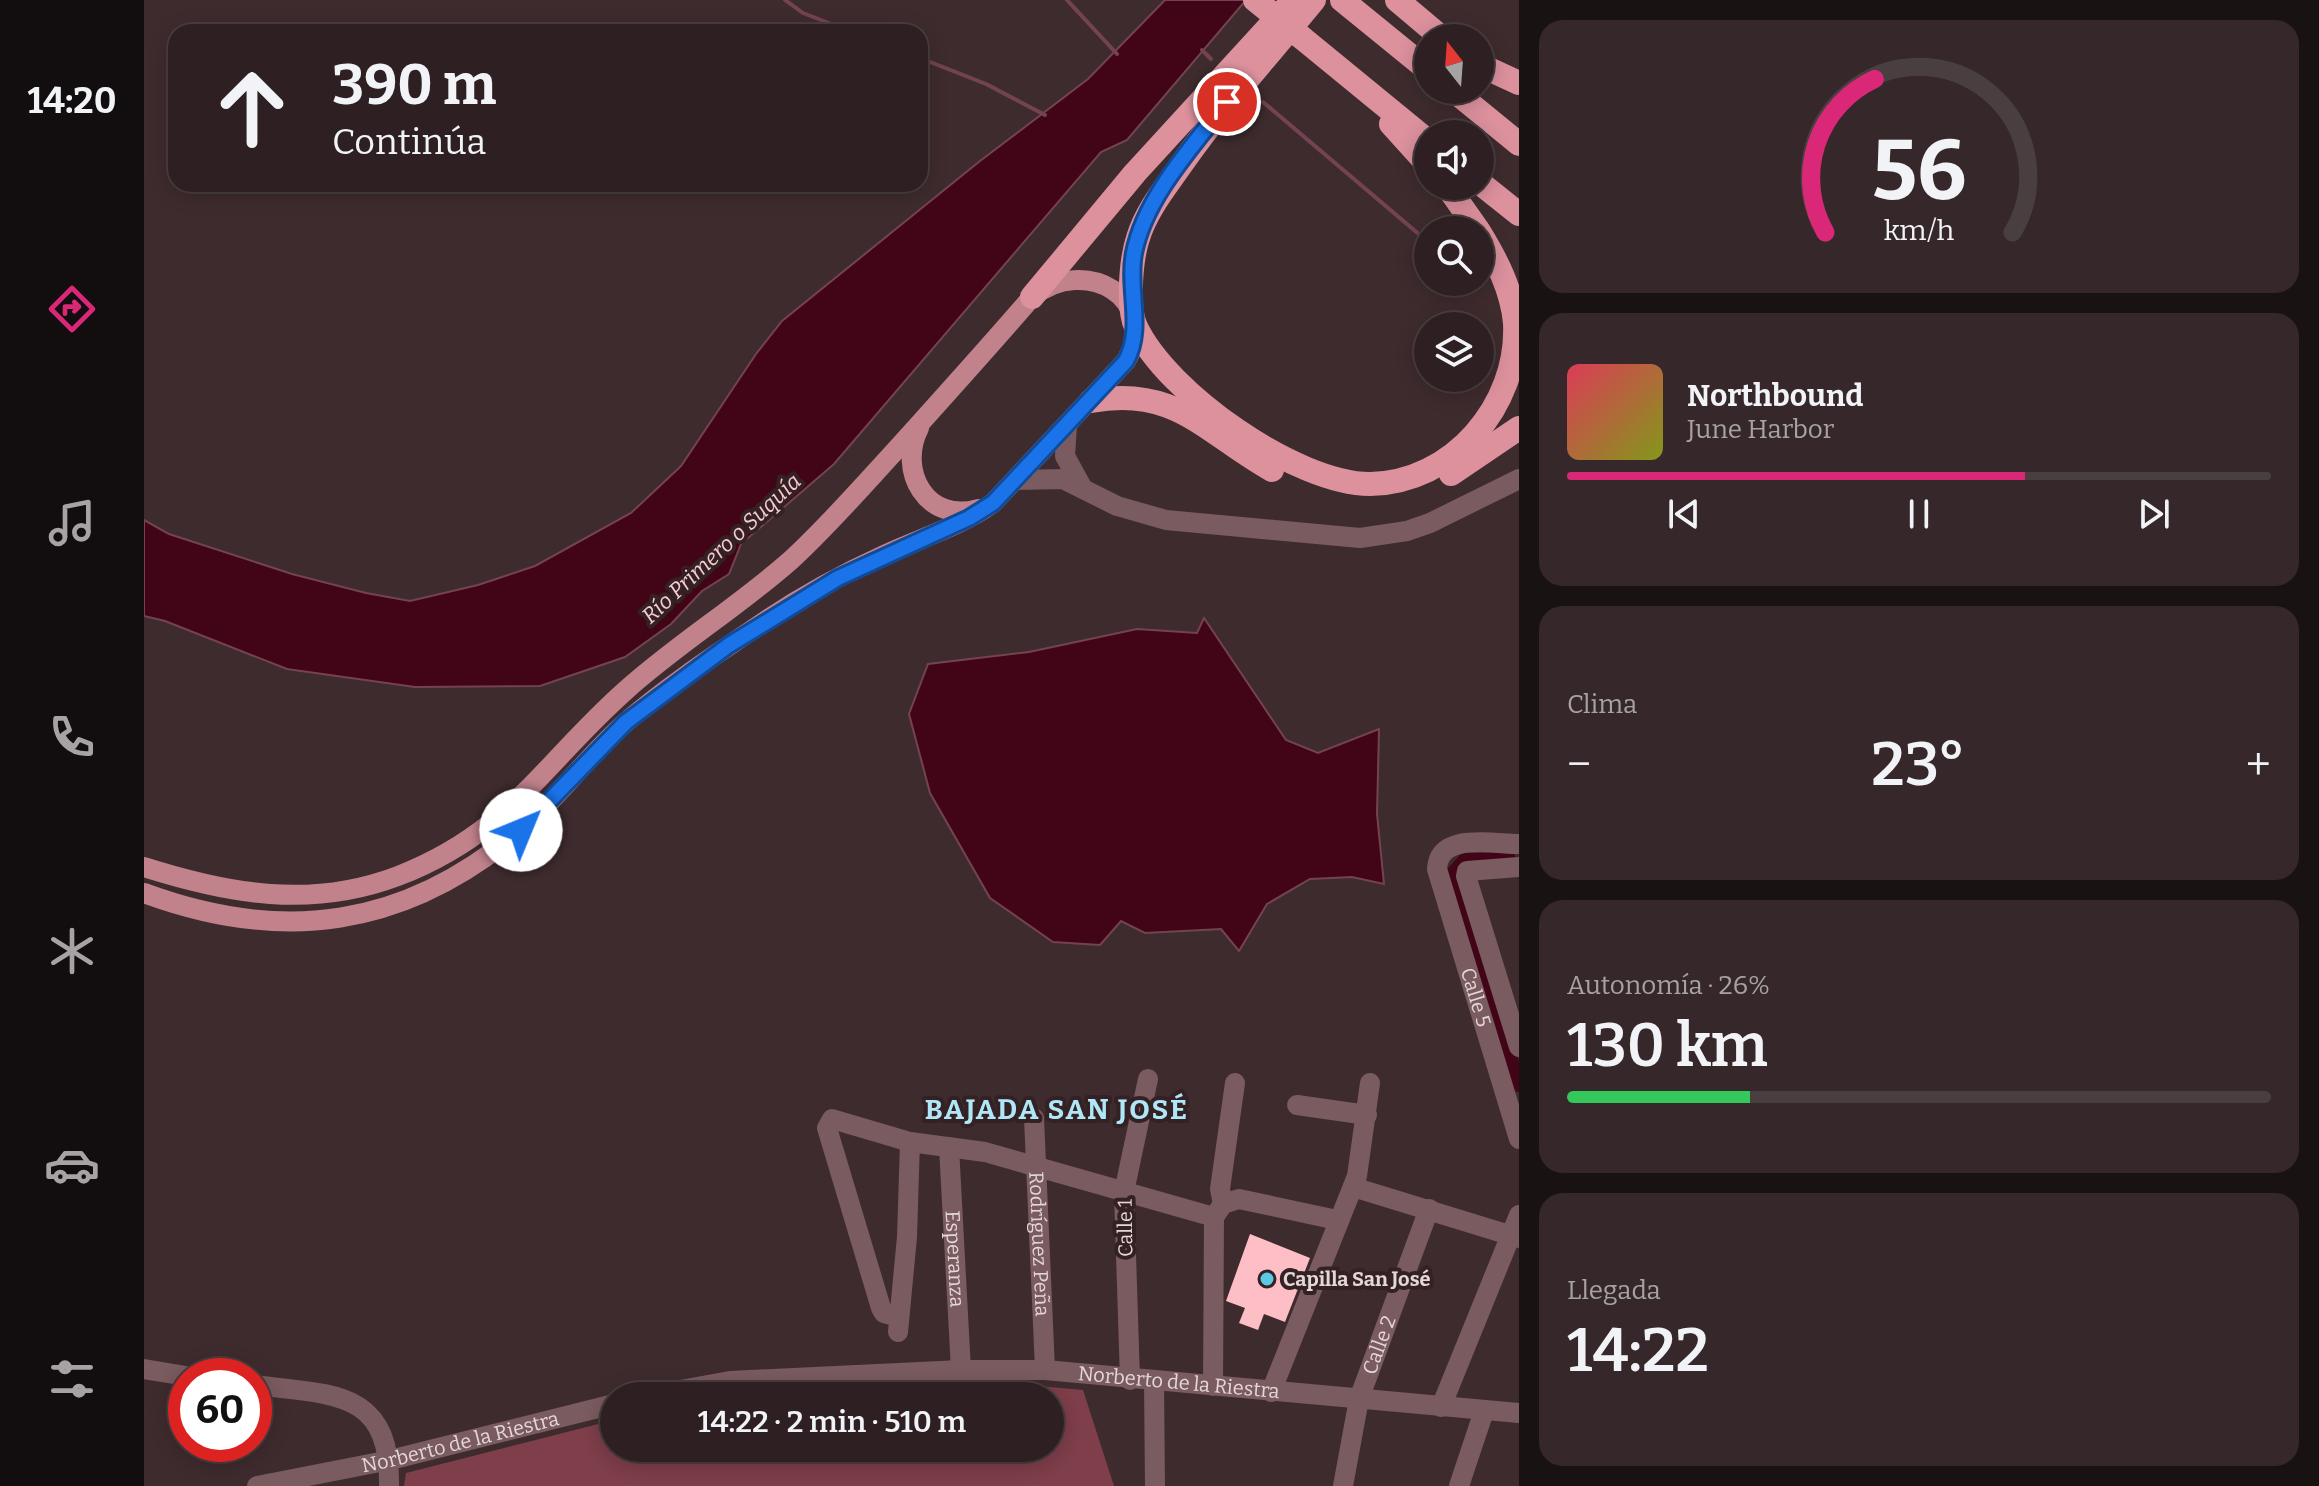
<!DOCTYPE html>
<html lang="es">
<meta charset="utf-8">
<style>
body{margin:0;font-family:Bitter,serif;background:#36282a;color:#f1f3f6;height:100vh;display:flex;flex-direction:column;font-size:30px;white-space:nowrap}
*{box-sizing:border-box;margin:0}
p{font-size:26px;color:#a7a3a5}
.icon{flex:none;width:44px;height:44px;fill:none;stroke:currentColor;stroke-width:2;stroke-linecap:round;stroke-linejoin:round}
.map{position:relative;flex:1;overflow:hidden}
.panel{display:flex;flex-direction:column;gap:20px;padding:20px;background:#191213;width:800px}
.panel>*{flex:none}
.hud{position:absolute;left:24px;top:24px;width:760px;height:168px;border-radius:24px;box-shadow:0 4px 20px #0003,0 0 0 2px #493e40;background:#2e2022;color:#f1f3f6;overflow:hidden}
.needle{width:52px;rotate:343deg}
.fabs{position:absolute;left:1270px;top:24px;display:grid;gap:16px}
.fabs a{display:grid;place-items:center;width:80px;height:80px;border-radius:50%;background:#2e2022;box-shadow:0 4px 20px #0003,0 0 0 2px #493e40;font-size:40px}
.speed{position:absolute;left:24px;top:1358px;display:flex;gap:16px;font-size:40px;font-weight:700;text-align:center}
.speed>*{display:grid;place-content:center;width:104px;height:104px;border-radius:50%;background:#2e2022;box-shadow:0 4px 20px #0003,0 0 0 2px #493e40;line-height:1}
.speed .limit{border:12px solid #d22;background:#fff;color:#111}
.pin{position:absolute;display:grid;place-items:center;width:68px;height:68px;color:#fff;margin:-34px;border:4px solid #fff;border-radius:50%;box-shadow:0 2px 8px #0007}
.me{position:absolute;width:88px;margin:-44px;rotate:45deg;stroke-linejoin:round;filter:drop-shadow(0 0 6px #0008)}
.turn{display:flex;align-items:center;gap:28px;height:168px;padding:0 32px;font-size:36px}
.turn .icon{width:104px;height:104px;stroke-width:2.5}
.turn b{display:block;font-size:56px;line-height:68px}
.big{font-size:60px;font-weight:600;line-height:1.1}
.panel .widget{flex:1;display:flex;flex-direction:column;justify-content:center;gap:12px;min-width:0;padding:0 28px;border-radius:24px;background:#36282a}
.panel .dial{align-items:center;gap:0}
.dial svg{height:208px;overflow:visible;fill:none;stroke:#493e40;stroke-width:7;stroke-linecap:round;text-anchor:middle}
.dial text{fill:#f1f3f6;stroke:none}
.song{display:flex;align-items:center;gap:24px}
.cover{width:96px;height:96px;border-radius:12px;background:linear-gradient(135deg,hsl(350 70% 55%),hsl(70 70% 35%))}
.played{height:8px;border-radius:4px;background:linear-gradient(90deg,#db2777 65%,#493e40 65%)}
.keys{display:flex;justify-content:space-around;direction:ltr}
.heat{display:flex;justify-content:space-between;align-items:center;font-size:44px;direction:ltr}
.charge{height:12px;border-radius:6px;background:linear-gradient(90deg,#34c759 26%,#493e40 0)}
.trip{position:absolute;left:456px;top:1382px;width:464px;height:80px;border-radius:40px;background:#2e2022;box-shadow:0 4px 20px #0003,0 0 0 2px #493e40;font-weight:600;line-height:80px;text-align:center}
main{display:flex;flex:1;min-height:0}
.menu{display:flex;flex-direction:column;width:144px;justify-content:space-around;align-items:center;background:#120d0e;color:#a7a3a5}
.menu .icon{width:56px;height:56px}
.menu .current{color:#db2777}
.menu b{font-size:36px;color:#f1f3f6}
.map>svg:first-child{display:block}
.green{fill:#7e3e4a}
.water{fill:#420417;stroke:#734351;stroke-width:2}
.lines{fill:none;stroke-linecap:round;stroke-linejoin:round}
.stream{stroke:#734351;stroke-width:4}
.canal{stroke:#420417;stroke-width:14}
.building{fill:#fdbec6}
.minor{stroke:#7a5b5f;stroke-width:20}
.major{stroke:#c1828c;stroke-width:20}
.highway{stroke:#dc919d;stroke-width:24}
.highway-bridge{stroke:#dc919d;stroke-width:24}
.route-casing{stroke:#114b97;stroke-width:20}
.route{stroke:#1a73e8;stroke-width:14}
.poi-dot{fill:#5bc8e6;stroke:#342124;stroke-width:3}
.labels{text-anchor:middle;stroke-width:8;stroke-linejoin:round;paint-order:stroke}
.street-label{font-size:20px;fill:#e4d7d8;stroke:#342124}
.poi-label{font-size:20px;font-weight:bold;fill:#e4d7d8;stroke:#342124;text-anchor:start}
.water-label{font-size:22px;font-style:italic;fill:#f6ccd1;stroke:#342124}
.district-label{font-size:28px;font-weight:bold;letter-spacing:2px;fill:#b0e7f8;stroke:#342124}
</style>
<main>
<nav class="menu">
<b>14:20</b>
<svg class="icon current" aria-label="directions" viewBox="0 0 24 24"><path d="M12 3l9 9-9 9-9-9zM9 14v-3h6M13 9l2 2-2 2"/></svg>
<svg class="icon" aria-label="music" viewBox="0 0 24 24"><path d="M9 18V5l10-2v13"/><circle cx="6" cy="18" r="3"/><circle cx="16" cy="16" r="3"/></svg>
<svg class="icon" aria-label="phone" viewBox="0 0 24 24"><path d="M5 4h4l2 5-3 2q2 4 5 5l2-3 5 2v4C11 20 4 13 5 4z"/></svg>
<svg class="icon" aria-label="climate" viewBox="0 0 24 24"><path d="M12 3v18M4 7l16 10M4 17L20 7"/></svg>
<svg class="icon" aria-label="car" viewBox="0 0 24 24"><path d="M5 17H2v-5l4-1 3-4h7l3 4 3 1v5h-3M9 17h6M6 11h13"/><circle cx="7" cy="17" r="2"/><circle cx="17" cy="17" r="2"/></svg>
<svg class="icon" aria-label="filters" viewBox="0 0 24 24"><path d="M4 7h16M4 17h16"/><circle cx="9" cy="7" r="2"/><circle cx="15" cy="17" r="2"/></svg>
</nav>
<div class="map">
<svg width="1375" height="1486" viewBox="0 0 1375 1486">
<rect width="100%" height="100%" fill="#3e2b2e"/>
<path class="green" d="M895 1386 939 1390 970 1486H260L262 1473 470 1420V1448H906V1396H567L584 1392Z"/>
<g class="water">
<path d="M1021 0H1102L983 140 957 152 690 464 597 544 585 574 558 591 527 624 481 657 396 686 271 687 143 669 21 621 0 616V520L25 534 148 574 222 593 266 601 334 585 391 566 487 513 537 466 612 354 638 321 836 161 944 79Z"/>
<path d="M1060 618 1142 740 1174 753 1235 729 1233 814 1240 884 1208 877 1166 879 1123 904 1095 951 1077 929 1001 933 977 921 956 945 909 942 846 898 786 793 765 714 784 664 885 652 993 629 1053 633Z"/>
</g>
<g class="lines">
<g class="stream">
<path d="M641 0 659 13 708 32"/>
<path d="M923 0 973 54"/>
<path d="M1058 50 1067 59"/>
<path d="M776 58 842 84 901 115"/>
<path d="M1119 102 1283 241"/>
</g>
<path class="canal" d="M1365 859 1321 860 1309 873 1375 1085"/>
</g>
<path class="building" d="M1106 1234 1166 1258 1141 1322 1120 1314 1114 1330 1095 1323 1101 1308 1082 1301Z"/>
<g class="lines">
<g class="minor">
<path d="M923 425 921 456 939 489"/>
<path d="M873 480 919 479 973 506 1022 520 1216 538 1263 531 1286 523 1375 479"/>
<path id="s1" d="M1375 844C1348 844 1295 832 1293 869L1375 1139"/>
<path d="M1375 867 1323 871 1322 876 1375 1047"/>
<path d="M1153 1105 1223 1115"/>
<path id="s2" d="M890 1118 901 1370"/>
<path id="s3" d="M805 1147 817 1370"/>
<path d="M1209 1187 1375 1238"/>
<path d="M1079 1204 1076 1189 1091 1083"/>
<path d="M755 1317 740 1313 737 1308 683 1128 688 1119 766 1142 841 1152 1070 1217"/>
<path d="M754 1332 763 1237 766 1142"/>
<path d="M0 1369 42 1376"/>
<path d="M986 1380 980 1192 1004 1079"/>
<path d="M1010 1382 1011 1486"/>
<path d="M110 1385C187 1395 247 1388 245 1486"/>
<path d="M1069 1386 1070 1217 1079 1204 1095 1199 1193 1220"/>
<path d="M1127 1392 1213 1176 1226 1083"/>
<path id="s4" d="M503 1396 586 1381 817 1370H901L1375 1413"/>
<path d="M1297 1407 1375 1215"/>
<path id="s5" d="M113 1486 246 1460 470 1404"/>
<path id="s6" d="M1199 1486 1215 1399 1285 1209"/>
<path d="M1315 1486 1340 1411"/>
</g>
<g class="major">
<path d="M775 428C753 471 783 524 834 509"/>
<path d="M0 867C85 894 167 909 254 876 365 833 398 765 481 691 533 644 594 607 647 560 684 526 717 488 751 451 797 400 843 349 888 297 942 254 1017 299 982 361L849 503C816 527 776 538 740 555 694 576 649 601 608 630 565 659 520 689 481 723 443 757 413 799 374 832 260 928 138 944 0 893"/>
</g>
<g class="highway">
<path d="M1170 0C1125 55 1078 106 1037 165 1021 188 1002 211 994 238 987 259 983 308 992 327 1023 393 1152 484 1226 484 1308 483 1375 406 1371 323 1368 290 1353 261 1336 233"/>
<path d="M1198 0 1284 70"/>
<path d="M1253 0 1298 38"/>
<path d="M1157 37 1284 141"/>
<path d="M1336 65 1375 83"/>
<path d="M1309 90 1375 144"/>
<path d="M1247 124 1284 165"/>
<path d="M1336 183 1375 214"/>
<path d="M1303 186 1334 230"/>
<path d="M888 297 991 173 1145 5"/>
<path d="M947 401C1031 385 1062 433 1128 470"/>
<path d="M1307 474 1375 428"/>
</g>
<path class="highway-bridge" d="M1111 0 1157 37"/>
</g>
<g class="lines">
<defs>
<path id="route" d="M377 830 482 722 585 645 694 578 825 518 849 503 982 361C1000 328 983 289 990 253 1001 197 1049 146 1083 102"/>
</defs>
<use href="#route" class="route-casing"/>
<use href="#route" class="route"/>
</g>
<circle class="poi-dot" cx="1123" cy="1279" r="8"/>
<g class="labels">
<g class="street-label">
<text dy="7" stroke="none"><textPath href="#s1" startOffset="230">Calle 5</textPath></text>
<text transform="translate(981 1228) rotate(-91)" y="7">Calle 1</text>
<text dy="7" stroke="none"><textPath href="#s2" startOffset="126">Rodríguez Peña</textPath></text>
<text dy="7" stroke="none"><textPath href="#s3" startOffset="112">Esperanza</textPath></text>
<text dy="7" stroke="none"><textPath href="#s6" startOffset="146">Calle 2</textPath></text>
<text dy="7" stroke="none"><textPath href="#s4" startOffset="534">Norberto de la Riestra</textPath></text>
<text dy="7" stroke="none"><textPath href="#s5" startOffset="208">Norberto de la Riestra</textPath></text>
</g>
<g class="poi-label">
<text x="1139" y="1286">Capilla San José</text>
</g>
<g class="water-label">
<text transform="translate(577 548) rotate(-43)" y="8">Río Primero o Suquía</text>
</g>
<g class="district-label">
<text x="913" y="1119">BAJADA SAN JOSÉ</text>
</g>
</g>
</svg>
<div class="fabs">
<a><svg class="needle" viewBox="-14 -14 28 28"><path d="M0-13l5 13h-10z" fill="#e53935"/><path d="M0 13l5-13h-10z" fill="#a7a3a5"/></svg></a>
<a><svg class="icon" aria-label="sound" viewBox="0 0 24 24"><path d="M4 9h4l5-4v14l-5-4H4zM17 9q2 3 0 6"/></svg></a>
<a><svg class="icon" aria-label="search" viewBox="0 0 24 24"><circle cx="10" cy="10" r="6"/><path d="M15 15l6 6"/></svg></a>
<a><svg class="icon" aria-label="layers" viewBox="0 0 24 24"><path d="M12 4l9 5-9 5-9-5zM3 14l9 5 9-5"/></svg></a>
</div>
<div class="speed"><div class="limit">60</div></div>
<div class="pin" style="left:1083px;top:102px;background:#d93025"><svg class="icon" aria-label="arrive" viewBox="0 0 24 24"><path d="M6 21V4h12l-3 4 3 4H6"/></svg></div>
<svg class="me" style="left:377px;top:830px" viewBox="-20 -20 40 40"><circle r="19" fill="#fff"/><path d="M0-13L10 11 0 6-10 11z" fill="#1a73e8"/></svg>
<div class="trip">14:22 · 2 min · 510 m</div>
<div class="hud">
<div class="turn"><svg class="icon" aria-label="ahead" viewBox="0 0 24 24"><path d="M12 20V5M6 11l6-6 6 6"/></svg><div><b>390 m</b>Continúa</div></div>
</div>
</div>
<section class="panel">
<div class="widget dial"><svg viewBox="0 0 100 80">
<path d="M14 69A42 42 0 1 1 86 69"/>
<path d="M14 69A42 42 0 0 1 33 10" stroke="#db2777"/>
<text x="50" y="56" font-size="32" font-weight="700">56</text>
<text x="50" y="72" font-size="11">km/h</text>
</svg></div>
<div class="widget">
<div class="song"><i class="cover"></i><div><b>Northbound</b><p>June Harbor</p></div></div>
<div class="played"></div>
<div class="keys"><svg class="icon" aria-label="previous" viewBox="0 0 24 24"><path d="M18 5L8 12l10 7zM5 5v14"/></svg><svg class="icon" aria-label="pause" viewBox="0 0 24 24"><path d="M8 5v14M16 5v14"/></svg><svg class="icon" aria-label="next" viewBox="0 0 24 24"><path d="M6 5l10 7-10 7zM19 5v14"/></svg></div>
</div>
<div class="widget"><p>Clima</p>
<div class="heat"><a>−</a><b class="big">23°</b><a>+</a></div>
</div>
<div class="widget"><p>Autonomía · 26%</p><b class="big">130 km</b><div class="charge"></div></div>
<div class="widget"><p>Llegada</p><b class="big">14:22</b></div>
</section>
</main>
